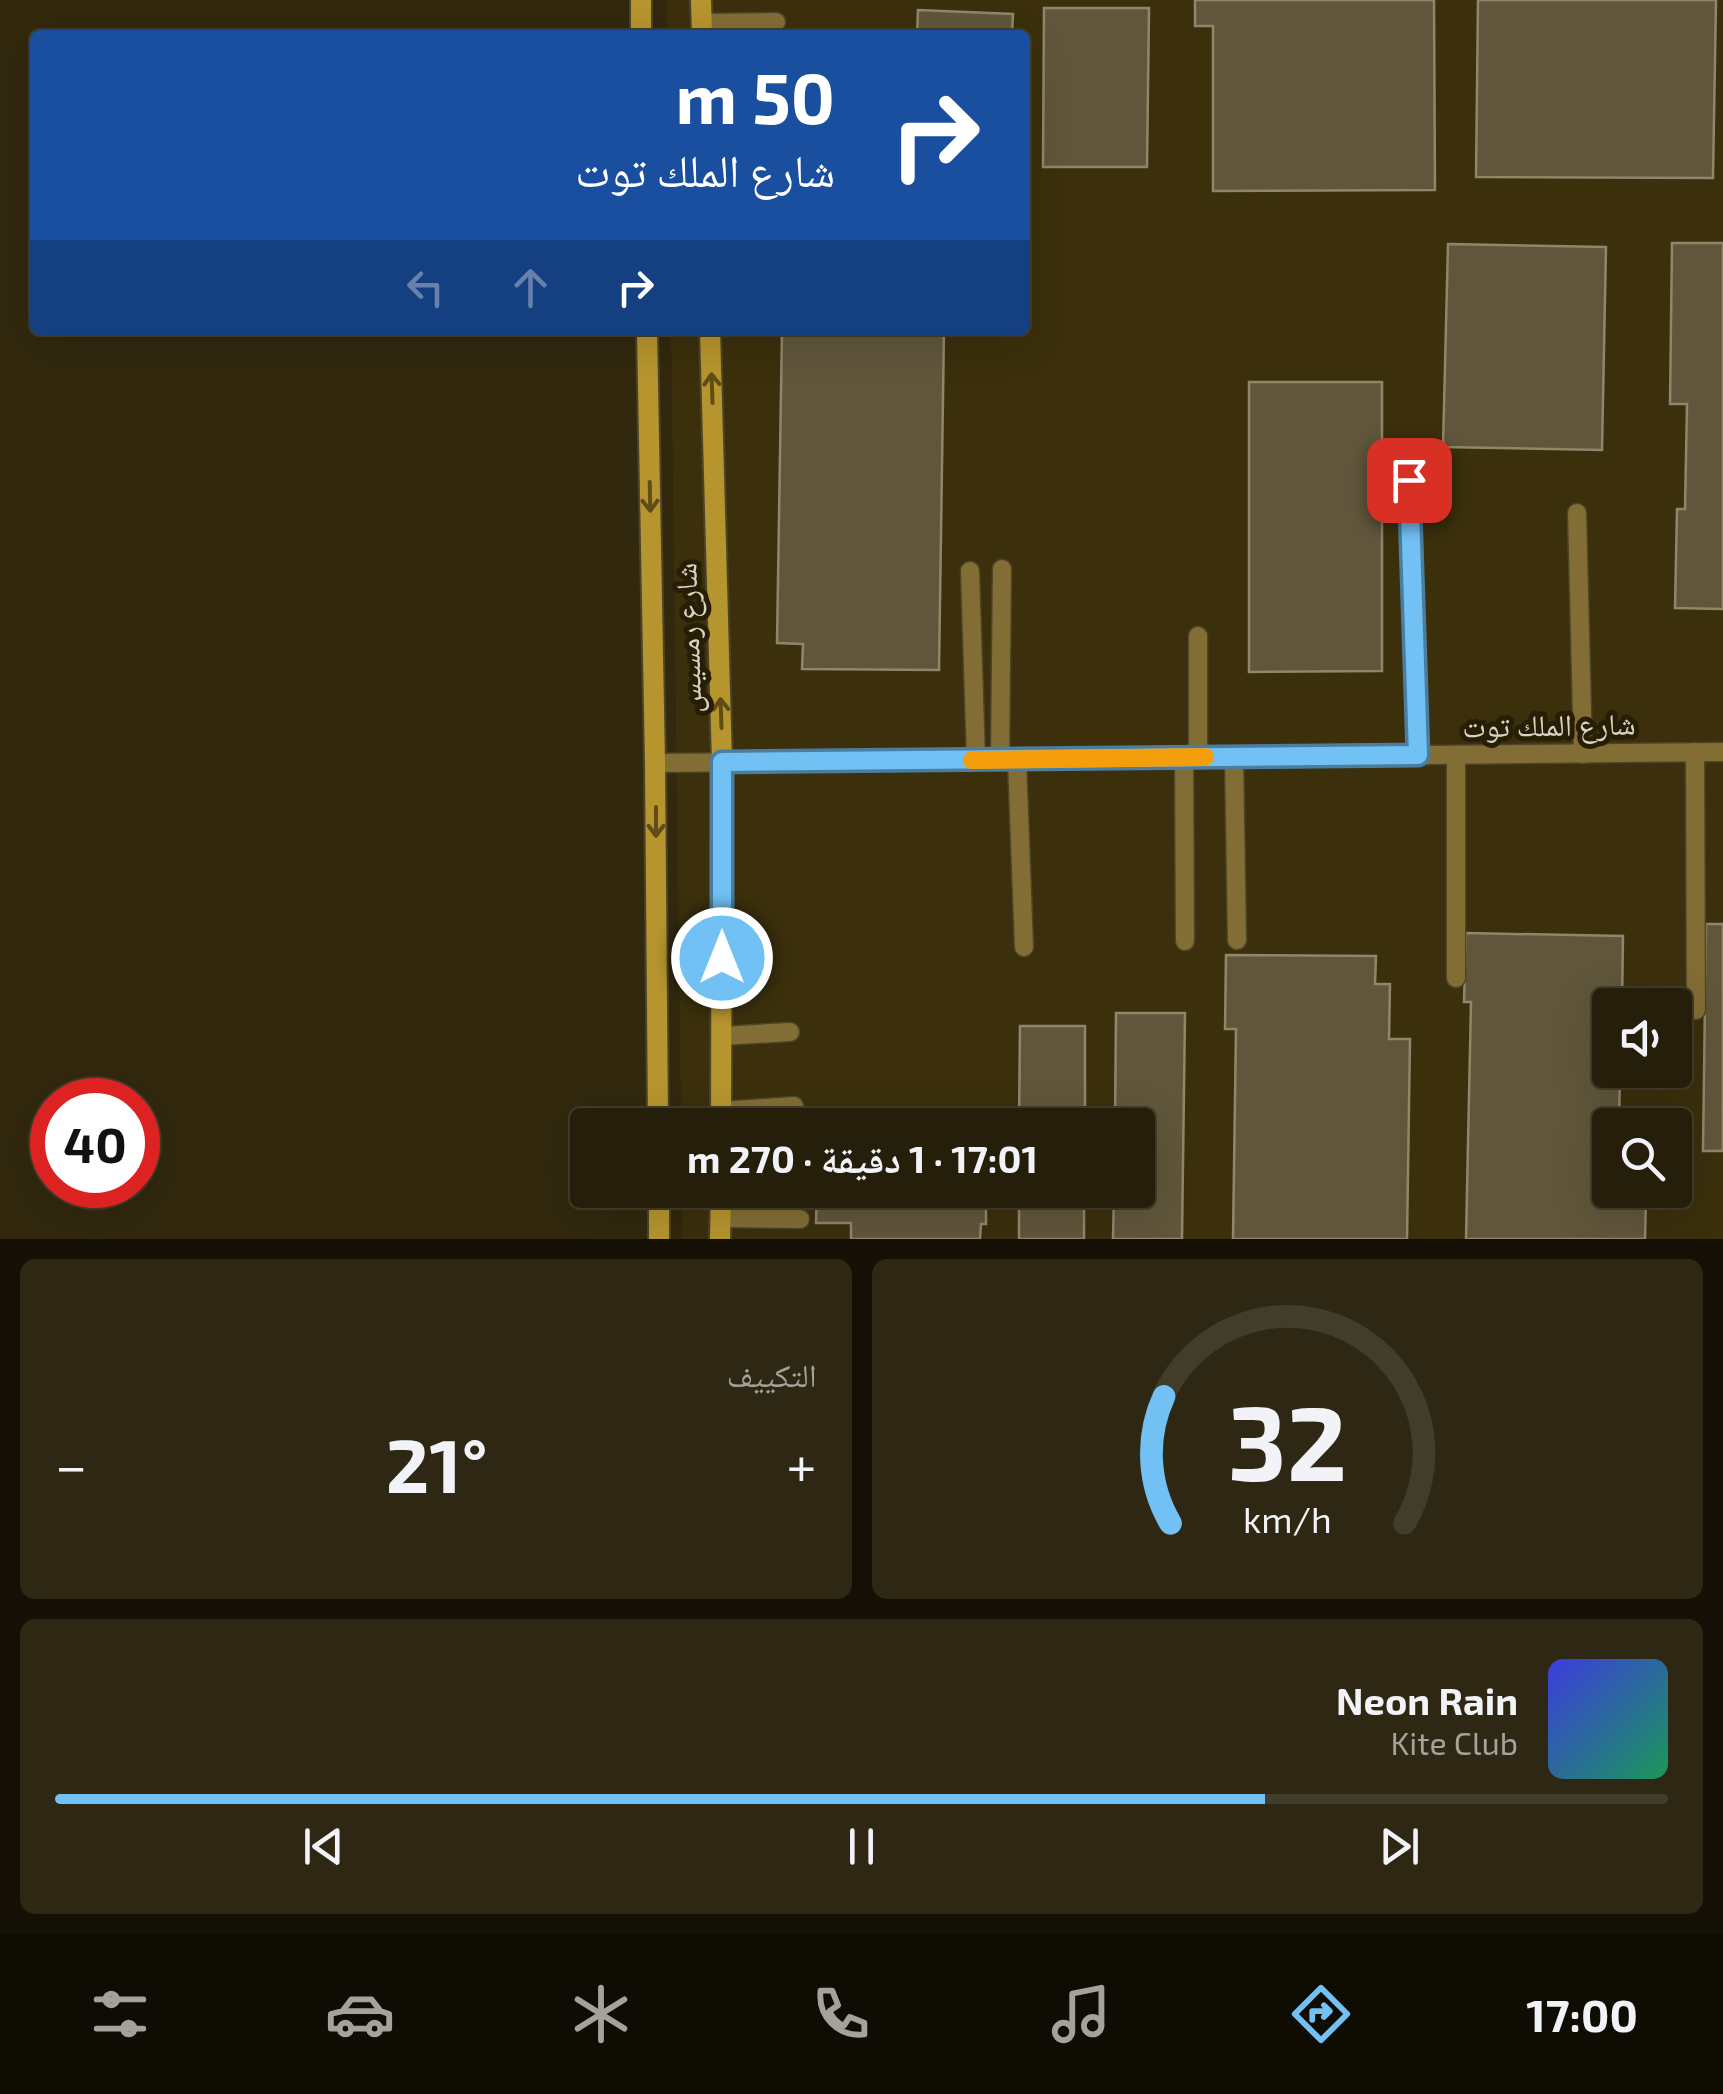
<!DOCTYPE html>
<html lang="ar">
<meta charset="utf-8">
<style>
body{margin:0;font-family:"Exo 2","Noto Naskh Arabic",sans-serif;background:#2d2713;color:#f1f3f6;direction:rtl;height:100vh;display:flex;flex-direction:column;font-size:38px;white-space:nowrap}
*{box-sizing:border-box;margin:0}
p{font-size:32px;color:#a3a29c}
.icon{flex:none;width:55px;height:55px;fill:none;stroke:currentColor;stroke-width:2;stroke-linecap:round;stroke-linejoin:round}
.map{position:relative;height:1239px;overflow:hidden;direction:ltr}
.sheet{display:flex;flex-direction:column;gap:20px;padding:20px;background:#141006;flex:1}
.sheet>*{flex:none}
.hud{position:absolute;left:30px;top:30px;width:1000px;height:305px;border-radius:10px;box-shadow:0 10px 40px #0002,0 0 0 2px #423c2b;direction:rtl;background:#1a4fa0;color:#fff;overflow:hidden}
.tools{position:absolute;left:1592px;top:988px;display:grid;gap:20px}
.tools a{display:grid;place-items:center;width:100px;height:100px;border-radius:10px;background:#251e0a;box-shadow:0 10px 40px #0002,0 0 0 2px #423c2b;font-size:50px}
.speed{position:absolute;left:30px;top:1078px;display:flex;gap:20px;font-size:50px;font-weight:700;text-align:center}
.speed>*{display:grid;place-content:center;width:130px;height:130px;border-radius:50%;background:#251e0a;box-shadow:0 10px 40px #0002,0 0 0 2px #423c2b;line-height:1}
.speed .limit{border:15px solid #d22;background:#fff;color:#111}
.pin{position:absolute;display:grid;place-items:center;width:85px;height:85px;color:#fff;margin:-42px;border-radius:20px;box-shadow:0 5px 15px #0006}
.me{position:absolute;width:110px;margin:-55px;rotate:0deg;stroke-linejoin:round;filter:drop-shadow(0 0 8px #0008)}
.turn{display:flex;align-items:center;gap:35px;height:210px;padding:0 30px;font-size:45px}
.turn .icon{width:130px;height:130px;stroke-width:2.5}
.turn b{display:block;font-size:70px;line-height:85px}
.lanes{display:flex;align-items:center;height:95px;padding:0 30px;background:#0003;justify-content:center;gap:50px;direction:ltr}
.lanes .off{opacity:.35}
.big{font-size:75px;font-weight:700;line-height:1.1}
.sheet .widget{flex:1;display:flex;flex-direction:column;justify-content:center;gap:15px;min-width:0;padding:0 35px;border-radius:15px;background:#2d2713}
.sheet .dial{align-items:center;gap:0}
.dial svg{height:260px;overflow:visible;fill:none;stroke:#423c2b;stroke-width:7;stroke-linecap:round;text-anchor:middle}
.dial text{fill:#f1f3f6;stroke:none}
.song{display:flex;align-items:center;gap:30px}
.cover{width:120px;height:120px;border-radius:15px;background:linear-gradient(135deg,hsl(240 70% 55%),hsl(150 70% 35%))}
.played{height:10px;border-radius:5px;background:linear-gradient(90deg,#72c1f5 75%,#423c2b 75%)}
.keys{display:flex;justify-content:space-around;direction:ltr}
.heat{display:flex;justify-content:space-between;align-items:center;font-size:55px;direction:ltr}
.sheet .tiles{flex:1;display:grid;gap:20px;grid-template-columns:1fr 1fr}
.widget:last-child{grid-column:span 2}
.trip{position:absolute;left:570px;top:1108px;width:585px;height:100px;border-radius:10px;background:#251e0a;box-shadow:0 10px 40px #0002,0 0 0 2px #423c2b;font-weight:700;line-height:100px;text-align:center;direction:rtl}
.menu{display:flex;height:160px;justify-content:space-around;align-items:center;background:#0f0c04;color:#a3a29c}
.menu .icon{width:70px;height:70px}
.menu .active{color:#72c1f5}
.menu b{font-size:45px;color:#f1f3f6}
.map>svg:first-child{display:block}
.built{fill:#3b2f0c;fill-rule:evenodd}
.building{fill:#60563b;stroke:#91866a;stroke-width:2.5}
.lines{fill:none;stroke-linecap:round;stroke-linejoin:round}
.lane-casing{stroke:#4c432b;stroke-width:21}
.secondary-casing{stroke:#4c432b;stroke-width:24}
.lane{stroke:#826d34;stroke-width:18}
.secondary{stroke:#b6942e;stroke-width:20}
.oneway{stroke:#604d15}
.route-casing{stroke:#4a7d9f;stroke-width:25}
.route{stroke:#72c1f5;stroke-width:18}
.slow{stroke:#f59e0b;stroke-width:18}
.labels{text-anchor:middle;stroke-width:10;stroke-linejoin:round;paint-order:stroke}
.street-label{font-size:30px;fill:#d9d3c4;stroke:#271e05}
</style>
<div class="map">
<svg width="1723" height="1239" viewBox="0 0 1723 1239">
<rect width="100%" height="100%" fill="#31280e"/>
<path class="built" d="M666 0H1723V1239H682V1190H1138V1125H681L671 330H1025V35H667ZM1610 1005H1675V1070H1610ZM1610 1125H1675V1190H1610Z"/>
<g class="building">
<path d="M1195 0H1434L1435 190 1213 191V26H1195Z"/>
<path d="M1478 0H1716L1713 178 1476 177Z"/>
<path d="M1044 8H1149L1147 167H1043Z"/>
<path d="M918 10 1013 14 1012 35H917Z"/>
<path d="M1672 243H1723V609L1675 608 1677 509H1685L1687 404H1670Z"/>
<path d="M1448 244 1606 247 1602 450 1443 447Z"/>
<path d="M782 330H944L939 670 802 669 803 644 777 643Z"/>
<path d="M1249 382H1382V671L1249 672Z"/>
<path d="M1706 924H1723V1151H1703Z"/>
<path d="M1466 933 1623 936 1622 1005H1610V1070H1620L1619 1125H1610V1190H1636V1198H1646L1645 1239H1466L1471 1002H1464Z"/>
<path d="M1226 955 1376 956 1375 984H1390L1389 1039H1410L1407 1239H1233L1236 1029H1225Z"/>
<path d="M1116 1013H1185L1182 1239H1113L1114 1190H1138V1125H1115Z"/>
<path d="M1020 1026H1085V1125H1019Z"/>
<path d="M817 1190H986V1224H981L980 1239H851V1223H816Z"/>
<rect x="1019" y="1190" width="65" height="49"/>
</g>
<g class="lines">
<defs>
<g id="lane">
<path d="M702 23 776 22"/>
<path d="M1409 480 1418 755"/>
<path d="M1577 513 1583 754"/>
<path d="M970 571 976 760"/>
<path d="M1198 636V758"/>
<path d="M1695 752 1696 1010"/>
<path d="M1456 755V978"/>
<path d="M1234 757 1237 940"/>
<path d="M1184 758 1185 941"/>
<path d="M1000 760 1002 569"/>
<path d="M1017 760 1024 947"/>
<path d="M655 763 1723 752"/>
<path d="M721 1036 790 1032"/>
<path d="M721 1111 794 1106"/>
<path d="M720 1218 800 1219"/>
</g>
<g id="secondary">
<path d="M641 0V35"/>
<path d="M701 0 702 35"/>
<path d="M647 330 655 763 658 1125"/>
<path d="M710 330 722 763 721 1125"/>
<path d="M659 1190V1239"/>
<path d="M720 1239 721 1190"/>
</g>
</defs>
<use href="#lane" class="lane-casing"/>
<use href="#secondary" class="secondary-casing"/>
<use href="#lane" class="lane"/>
<use href="#secondary" class="secondary"/>
</g>
<defs><path id="oneway-shaft" d="M-6 0H5M1.5-3L5.5 0L1.5 3" fill="none" stroke-width="1.6" stroke-linecap="round" stroke-linejoin="round" transform="scale(2.5)"/></defs>
<g class="oneway">
<use href="#oneway-shaft" transform="translate(712 388) rotate(-92)"/>
<use href="#oneway-shaft" transform="translate(650 497) rotate(89)"/>
<use href="#oneway-shaft" transform="translate(721 713) rotate(-92)"/>
<use href="#oneway-shaft" transform="translate(656 822) rotate(90)"/>
</g>
<g class="lines">
<defs>
<path id="route" d="M722 958V762L1418 755 1409 480"/>
</defs>
<use href="#route" class="route-casing"/>
<use href="#route" class="route"/>
<path class="slow" d="M972 760 1205 757"/>
</g>
<g class="labels">
<g class="street-label">
<text transform="translate(689 638) rotate(-92)" y="10">شارع رمسيس</text>
<text transform="translate(1549 726) rotate(-1)" y="10">شارع الملك توت</text>
</g>
</g>
</svg>
<div class="tools">
<a><svg class="icon" aria-label="sound" viewBox="0 0 24 24"><path d="M4 9h4l5-4v14l-5-4H4zM17 9q2 3 0 6"/></svg></a>
<a><svg class="icon" aria-label="search" viewBox="0 0 24 24"><circle cx="10" cy="10" r="6"/><path d="M15 15l6 6"/></svg></a>
</div>
<div class="speed"><div class="limit">40</div></div>
<div class="pin" style="left:1409px;top:480px;background:#d93025"><svg class="icon" aria-label="arrive" viewBox="0 0 24 24"><path d="M6 21V4h12l-3 4 3 4H6"/></svg></div>
<svg class="me" style="left:722px;top:958px" viewBox="-20 -20 40 40"><circle r="17" fill="#72c1f5" stroke="#fff" stroke-width="3"/><path d="M0-11L8 9 0 5-8 9z" fill="#fff"/></svg>
<div class="trip">17:01 · 1 دقيقة · 270 m</div>
<div class="hud">
<div class="turn"><svg class="icon" aria-label="right" viewBox="0 0 24 24"><path d="M7 20v-9h11M14 6l5 5-5 5"/></svg><div><b>50 m</b>شارع الملك توت</div></div>
<div class="lanes"><svg class="icon off" aria-label="left" viewBox="0 0 24 24"><path d="M17 20v-9H6M10 6l-5 5 5 5"/></svg><svg class="icon off" aria-label="ahead" viewBox="0 0 24 24"><path d="M12 20V5M6 11l6-6 6 6"/></svg><svg class="icon" aria-label="right" viewBox="0 0 24 24"><path d="M7 20v-9h11M14 6l5 5-5 5"/></svg></div>
</div>
</div>
<section class="sheet">
<div class="tiles">
<div class="widget dial"><svg viewBox="0 0 100 80">
<path d="M14 69A42 42 0 1 1 86 69"/>
<path d="M14 69A42 42 0 0 1 12 30" stroke="#72c1f5"/>
<text x="50" y="56" font-size="32" font-weight="700">32</text>
<text x="50" y="72" font-size="11">km/h</text>
</svg></div>
<div class="widget"><p>التكييف</p>
<div class="heat"><a>−</a><b class="big">21°</b><a>+</a></div>
</div>
<div class="widget">
<div class="song"><i class="cover"></i><div><b>Neon Rain</b><p>Kite Club</p></div></div>
<div class="played"></div>
<div class="keys"><svg class="icon" aria-label="previous" viewBox="0 0 24 24"><path d="M18 5L8 12l10 7zM5 5v14"/></svg><svg class="icon" aria-label="pause" viewBox="0 0 24 24"><path d="M8 5v14M16 5v14"/></svg><svg class="icon" aria-label="next" viewBox="0 0 24 24"><path d="M6 5l10 7-10 7zM19 5v14"/></svg></div>
</div>
</div>
</section>
<nav class="menu">
<b>17:00</b>
<svg class="icon active" aria-label="directions" viewBox="0 0 24 24"><path d="M12 3l9 9-9 9-9-9zM9 14v-3h6M13 9l2 2-2 2"/></svg>
<svg class="icon" aria-label="music" viewBox="0 0 24 24"><path d="M9 18V5l10-2v13"/><circle cx="6" cy="18" r="3"/><circle cx="16" cy="16" r="3"/></svg>
<svg class="icon" aria-label="phone" viewBox="0 0 24 24"><path d="M5 4h4l2 5-3 2q2 4 5 5l2-3 5 2v4C11 20 4 13 5 4z"/></svg>
<svg class="icon" aria-label="climate" viewBox="0 0 24 24"><path d="M12 3v18M4 7l16 10M4 17L20 7"/></svg>
<svg class="icon" aria-label="car" viewBox="0 0 24 24"><path d="M5 17H2v-5l4-1 3-4h7l3 4 3 1v5h-3M9 17h6M6 11h13"/><circle cx="7" cy="17" r="2"/><circle cx="17" cy="17" r="2"/></svg>
<svg class="icon" aria-label="filters" viewBox="0 0 24 24"><path d="M4 7h16M4 17h16"/><circle cx="9" cy="7" r="2"/><circle cx="15" cy="17" r="2"/></svg>
</nav>
